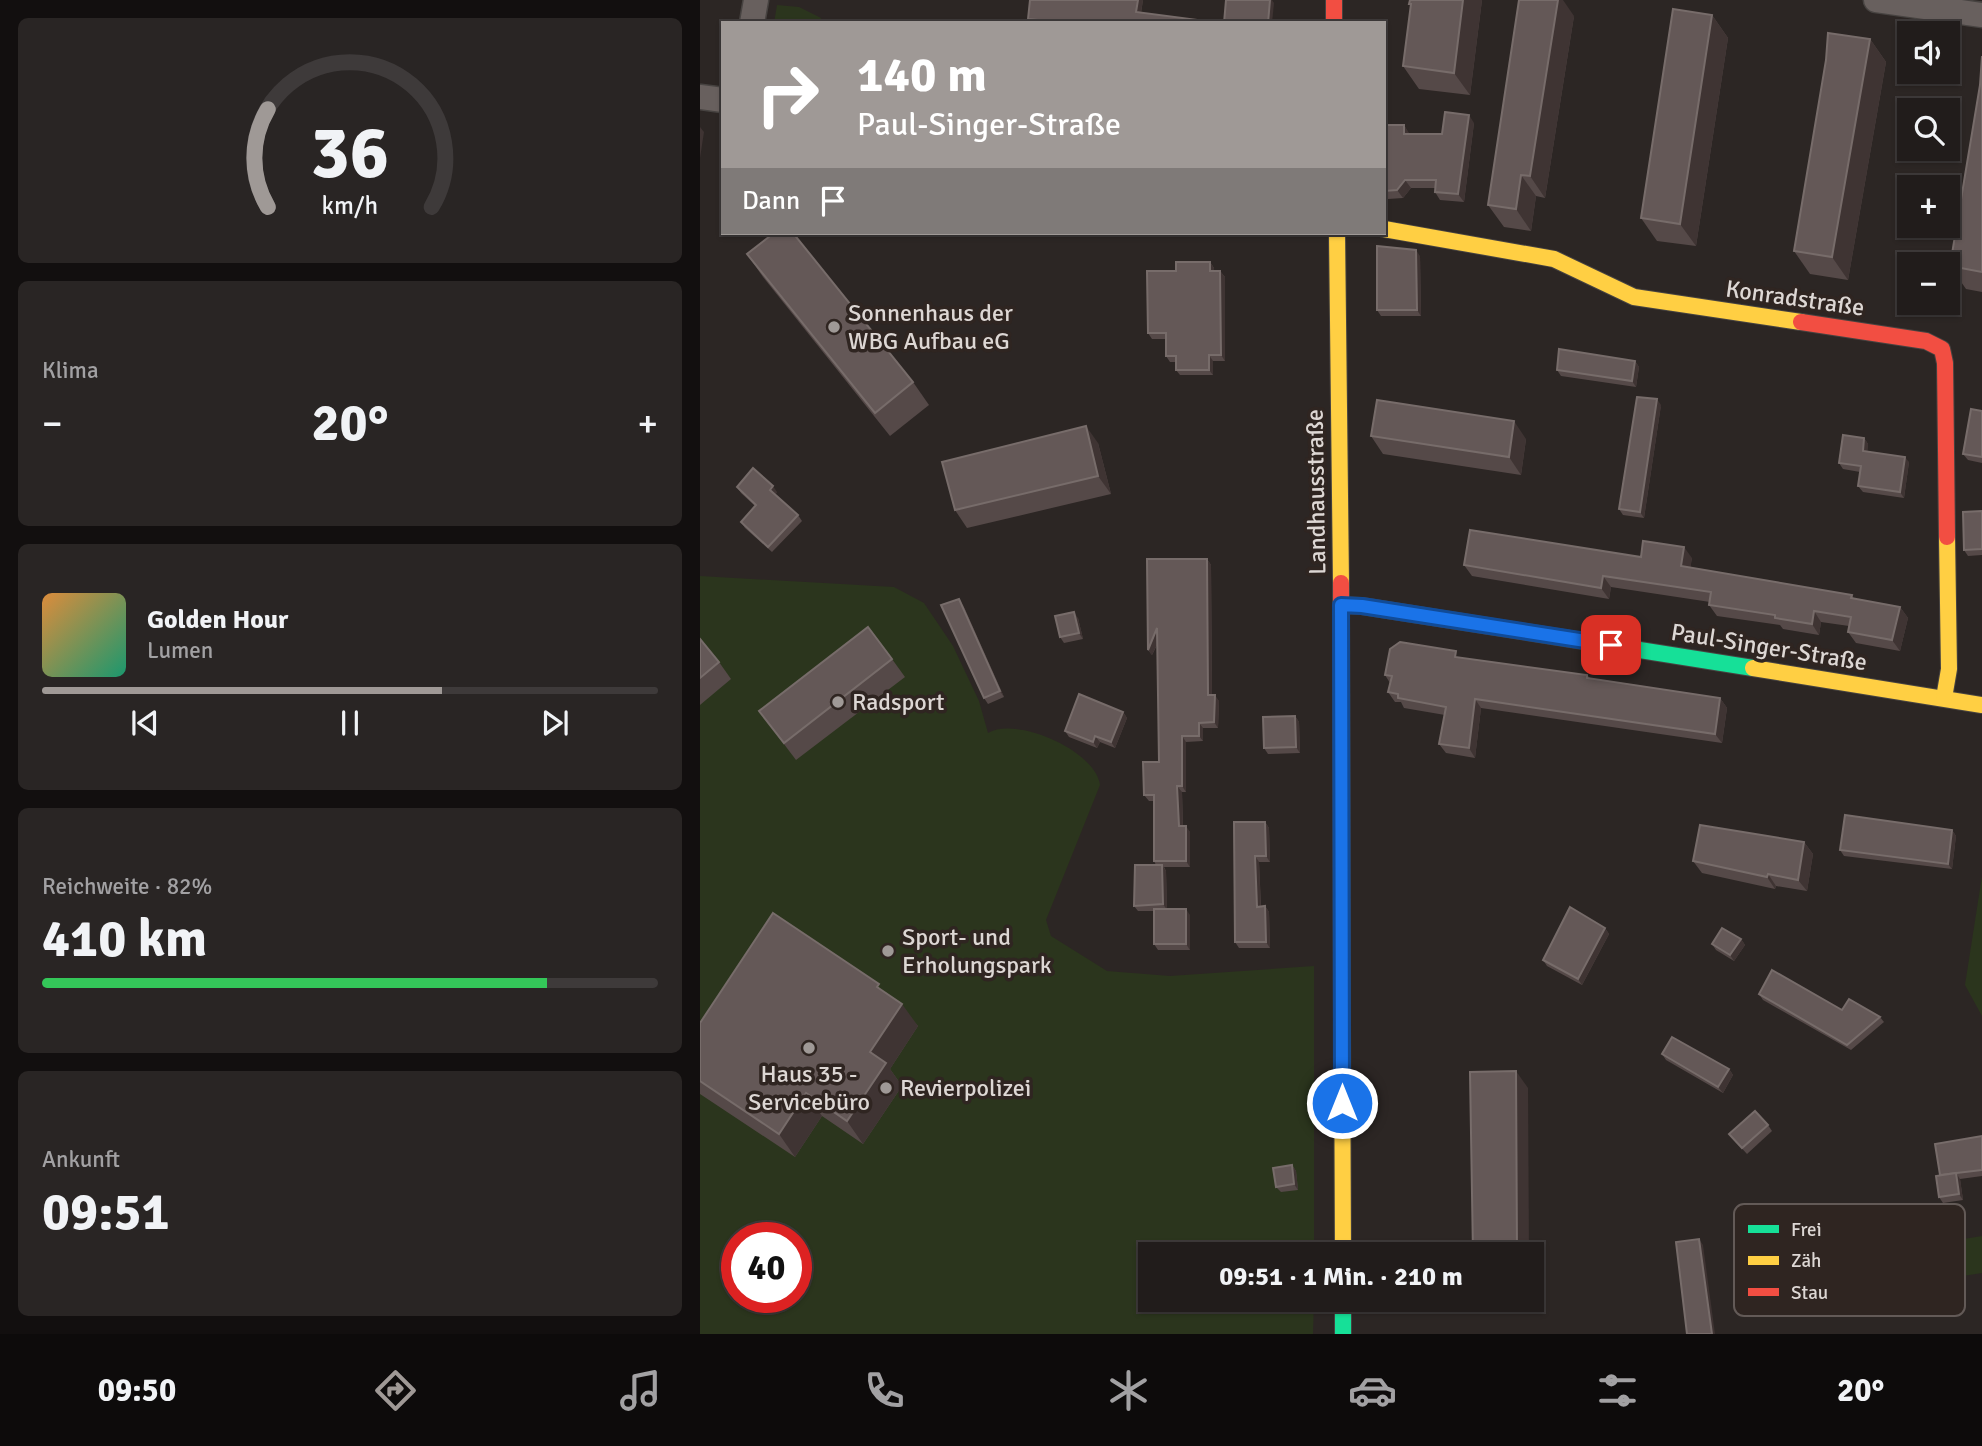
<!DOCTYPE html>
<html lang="de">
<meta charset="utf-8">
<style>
body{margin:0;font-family:Signika,sans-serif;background:#292524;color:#f1f3f6;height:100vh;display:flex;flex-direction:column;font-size:26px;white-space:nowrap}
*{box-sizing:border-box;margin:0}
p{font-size:23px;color:#a2a1a3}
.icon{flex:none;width:38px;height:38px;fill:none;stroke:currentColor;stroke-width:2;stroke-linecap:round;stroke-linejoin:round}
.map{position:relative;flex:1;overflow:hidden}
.details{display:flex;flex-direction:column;gap:18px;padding:18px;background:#120f0f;width:700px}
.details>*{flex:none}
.hud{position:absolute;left:21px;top:21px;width:665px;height:214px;border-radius:0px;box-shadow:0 2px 5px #0004,0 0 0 2px #3e3a3a;background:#9f9996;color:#fff;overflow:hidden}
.controls{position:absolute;left:1197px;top:21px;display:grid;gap:14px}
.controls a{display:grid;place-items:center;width:63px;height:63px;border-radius:0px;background:#211c1b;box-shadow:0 2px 5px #0004,0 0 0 2px #3e3a3a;font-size:35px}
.speed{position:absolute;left:21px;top:1222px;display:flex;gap:14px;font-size:35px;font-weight:700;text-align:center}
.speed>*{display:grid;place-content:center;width:91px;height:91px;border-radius:50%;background:#211c1b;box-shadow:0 2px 5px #0004,0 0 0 2px #3e3a3a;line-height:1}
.speed .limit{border:10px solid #d22;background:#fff;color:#111}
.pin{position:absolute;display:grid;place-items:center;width:60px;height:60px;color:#fff;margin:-30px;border-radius:14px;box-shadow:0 4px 10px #0006}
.me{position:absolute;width:77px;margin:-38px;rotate:0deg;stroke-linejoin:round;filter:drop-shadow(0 0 5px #0008)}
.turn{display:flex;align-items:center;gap:24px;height:147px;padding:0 21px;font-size:32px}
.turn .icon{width:91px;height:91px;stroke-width:2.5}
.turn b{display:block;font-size:49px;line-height:60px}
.then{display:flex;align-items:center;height:66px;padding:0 21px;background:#0003;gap:14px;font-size:26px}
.big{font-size:52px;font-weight:800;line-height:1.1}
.details .card{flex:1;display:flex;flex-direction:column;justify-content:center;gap:10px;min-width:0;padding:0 24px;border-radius:10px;background:#292524}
.details .dial{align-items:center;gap:0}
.dial svg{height:182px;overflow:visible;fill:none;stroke:#3e3a3a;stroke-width:7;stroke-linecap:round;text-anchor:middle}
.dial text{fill:#f1f3f6;stroke:none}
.song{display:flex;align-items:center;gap:21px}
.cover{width:84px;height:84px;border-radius:10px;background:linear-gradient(135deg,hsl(30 70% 55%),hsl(160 70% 35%))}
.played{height:7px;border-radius:4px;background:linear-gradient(90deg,#9f9996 65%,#3e3a3a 65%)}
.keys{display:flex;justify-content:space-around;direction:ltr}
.heat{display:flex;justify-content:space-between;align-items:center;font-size:38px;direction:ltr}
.charge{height:10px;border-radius:5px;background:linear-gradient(90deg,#34c759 82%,#3e3a3a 0)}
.trip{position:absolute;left:438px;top:1242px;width:406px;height:70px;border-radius:0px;background:#211c1b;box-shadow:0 2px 5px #0004,0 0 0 2px #3e3a3a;font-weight:800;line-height:70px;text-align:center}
.tabs{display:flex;height:112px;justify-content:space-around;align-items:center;background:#0d0b0b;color:#a2a1a3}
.tabs .icon{width:49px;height:49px}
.tabs .active{color:#9f9996}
.tabs b{font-size:32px;color:#f1f3f6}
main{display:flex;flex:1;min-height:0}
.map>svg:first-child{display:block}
.green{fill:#2b351d;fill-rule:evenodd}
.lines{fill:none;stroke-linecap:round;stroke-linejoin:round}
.street-casing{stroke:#474341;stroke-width:27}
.fast-casing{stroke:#474341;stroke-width:18}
.slow-casing{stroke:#474341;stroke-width:18}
.jam-casing{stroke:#474341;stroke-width:18}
.street{stroke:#68605e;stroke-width:24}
.fast{stroke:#16e098;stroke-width:16}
.slow{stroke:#ffcf43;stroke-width:16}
.jam{stroke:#f24e42;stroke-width:16}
.wall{fill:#554948}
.shaded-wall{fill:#3f3433}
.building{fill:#645857;stroke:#776c6a;stroke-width:2}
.route-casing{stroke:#114b97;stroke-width:18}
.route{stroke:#1a73e8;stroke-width:12}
.poi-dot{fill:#9f9996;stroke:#2f2521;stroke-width:2.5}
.labels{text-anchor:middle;stroke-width:7;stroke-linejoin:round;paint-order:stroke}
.street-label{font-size:24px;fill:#ddd7d4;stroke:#2f2521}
.poi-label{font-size:24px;fill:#ddd7d4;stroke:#2f2521;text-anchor:start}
.key{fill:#2f2521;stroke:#635a57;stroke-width:2}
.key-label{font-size:19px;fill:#ddd7d4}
</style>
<main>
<section class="details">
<div class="card dial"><svg viewBox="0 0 100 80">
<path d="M14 69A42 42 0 1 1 86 69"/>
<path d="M14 69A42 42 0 0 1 14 26" stroke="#9f9996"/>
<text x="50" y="56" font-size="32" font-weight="700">36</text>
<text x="50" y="72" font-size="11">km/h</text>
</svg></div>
<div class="card"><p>Klima</p>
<div class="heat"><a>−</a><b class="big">20°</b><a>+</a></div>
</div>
<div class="card">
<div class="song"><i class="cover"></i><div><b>Golden Hour</b><p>Lumen</p></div></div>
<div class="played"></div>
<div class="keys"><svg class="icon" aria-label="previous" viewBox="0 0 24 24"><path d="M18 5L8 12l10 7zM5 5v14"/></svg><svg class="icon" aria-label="pause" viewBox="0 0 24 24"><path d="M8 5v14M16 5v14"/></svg><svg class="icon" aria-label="next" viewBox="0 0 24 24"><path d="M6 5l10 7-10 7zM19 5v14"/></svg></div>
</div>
<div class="card"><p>Reichweite · 82%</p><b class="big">410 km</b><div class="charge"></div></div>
<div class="card"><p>Ankunft</p><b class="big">09:51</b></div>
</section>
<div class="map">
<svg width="1282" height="1334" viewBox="0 0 1282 1334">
<rect width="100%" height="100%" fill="#2c2624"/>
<g class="green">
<path d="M77 5 99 7 121 18 120 23H74Z"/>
<path d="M0 576 194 587 224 603 253 646 279 701 288 733C317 716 396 751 400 785L346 920 351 936 407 971 470 976 614 966V1255H450V1300H614L613 1334H0ZM37 1237H96V1297H37Z"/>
<path d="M1282 876V1016L1265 985Z"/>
<path d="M1282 1236V1273L1231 1281 1226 1245Z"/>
</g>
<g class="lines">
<defs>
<g id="street">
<path d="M1176 0 1282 15"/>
<path d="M52 23 56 0"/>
<path d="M0 97 23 100"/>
</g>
<g id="fast">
<path d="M641 605 662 606 1053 668"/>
<path d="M643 1300V1334"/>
</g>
<g id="slow">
<path d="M684 229 854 259 934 297 1101 322"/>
<path d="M637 233 641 583"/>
<path d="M1053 668 1282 705"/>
<path d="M1244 698 1249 669 1247 537"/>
<path d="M642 1022 643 1255"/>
</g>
<g id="jam">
<path d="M634 0V23"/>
<path d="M1101 322 1226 341 1242 349 1245 363 1247 537"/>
<path d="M641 583 642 1022"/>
</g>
</defs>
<use href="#street" class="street-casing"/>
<use href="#fast" class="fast-casing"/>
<use href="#slow" class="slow-casing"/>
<use href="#jam" class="jam-casing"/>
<use href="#street" class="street"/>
<use href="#fast" class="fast"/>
<use href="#slow" class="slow"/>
<use href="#jam" class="jam"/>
</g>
<g class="wall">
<path d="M330 0H443L441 13 498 20 500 23H330L328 19Z"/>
<path d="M710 0H782L770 95 719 89 703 66 711 6 709 4Z"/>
<path d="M1012 15 1028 38 996 246 957 241 941 218Z"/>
<path d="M874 16 845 198 836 196 831 231 804 227 788 205Z"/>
<path d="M1170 39 1186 62 1148 280 1110 274 1094 251Z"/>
<path d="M1282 56V292L1266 289 1250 266 1280 85Z"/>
<path d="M1246 72 1244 84 1207 78 1203 73Z"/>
<path d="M774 123 764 202 740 200 735 192V188H711L703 198 688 199 684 194V125H704L709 134H742Z"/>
<path d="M338 233H374V236L341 237Z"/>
<path d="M47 254 213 382 229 405 190 436 63 277Z"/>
<path d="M720 256 721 316H681L677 310Z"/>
<path d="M510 262 514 268V271H520L525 277V361H513V375H480L476 370V362H470L466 356V339H452L448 333 476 271Z"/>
<path d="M935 361 939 367 936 387 861 376 857 370Z"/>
<path d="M961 405 944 518 923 515 919 509Z"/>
<path d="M1282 411V463L1268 460 1263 454Z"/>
<path d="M671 436 826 439 821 475 683 454Z"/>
<path d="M1164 438 1168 444 1167 452 1209 462 1204 498 1163 492 1158 486 1160 472 1143 469 1139 463Z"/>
<path d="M398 443 411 494 267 528 255 510Z"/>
<path d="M37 487 77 492 75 494 98 515 102 521 72 552 45 528 41 522 55 506 41 493Z"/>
<path d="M1282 511V555L1268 556 1264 550Z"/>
<path d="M941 557 992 558 990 568 1152 595 1154 599 1200 607 1208 618 1200 651 1156 643 1148 632 1149 626 1121 622 1119 635 1083 629 1080 625 1017 616 1009 605 1010 602 911 587 909 599 772 576 764 565Z"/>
<path d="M507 559 511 565 512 695 519 701 518 728H503V741L486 742V792H482L483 826 490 832V867H464L466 871 467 909 490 915V950H458L454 944V911H438L434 906 456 865 454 861V801H449L444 795 459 762 458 643 452 655 448 650Z"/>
<path d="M263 605 304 697 288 704 284 698Z"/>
<path d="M378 618 383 639 364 643 360 637Z"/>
<path d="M0 639 19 662 31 679 0 705Z"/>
<path d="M761 658 887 675 890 678 1020 698 1027 708 1022 743 781 708 775 758 746 753 739 744 745 715 704 708 701 702H695L688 692 690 683 685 675Z"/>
<path d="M192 659 205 677 96 760 59 711Z"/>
<path d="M423 712 427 718 415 748 400 742 397 748 369 737 365 731Z"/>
<path d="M595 716 599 722 600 753 568 754 564 748Z"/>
<path d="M534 822H565L569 828 570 862H559L561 906H565L569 912 570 948H539L535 942Z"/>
<path d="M1252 830 1256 836 1252 869 1144 856 1140 850Z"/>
<path d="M1104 842 1113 854 1107 891 1076 886 1075 889 1002 873 993 861Z"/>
<path d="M905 928 909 934 882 985 847 966 843 960Z"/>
<path d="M1041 939 1045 945 1034 961 1016 950 1012 944Z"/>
<path d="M185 992 218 1026 190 1069 202 1086 163 1144 122 1116 95 1157 0 1094V1023Z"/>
<path d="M1059 994 1180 1017 1184 1022 1151 1050 1063 1000Z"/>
<path d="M962 1054 1029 1069 1033 1075 1023 1093 966 1060Z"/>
<path d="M1068 1125 1072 1131 1047 1154 1029 1134Z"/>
<path d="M1282 1136V1176L1260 1179 1263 1200 1243 1203 1239 1197 1240 1175Z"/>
<path d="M592 1165 596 1171 598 1190 581 1192 576 1187Z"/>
</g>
<g class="shaded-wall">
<path d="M438 0H443L440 18 436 12Z"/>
<path d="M570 0H572L574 3 572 23H568Z"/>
<path d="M763 0H782L770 95 754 73Z"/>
<path d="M858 0H863L874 16 845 198 830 176Z"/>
<path d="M1012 15 1028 38 996 246 980 224Z"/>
<path d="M1170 39 1186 62 1148 280 1132 257Z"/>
<path d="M1240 72H1246L1244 84 1239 79Z"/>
<path d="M769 115 774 123 764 202 758 194Z"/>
<path d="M704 125 709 133V142L704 134Z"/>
<path d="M0 127 4 132 0 158Z"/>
<path d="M821 175 836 196 831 231 816 209Z"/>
<path d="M705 180 711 188 703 198 697 190Z"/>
<path d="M716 250 720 256 721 316 717 310Z"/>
<path d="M510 262 514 268V277L510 271Z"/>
<path d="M520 271 525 277V361L521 355Z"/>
<path d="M509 355 513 361V375L509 370Z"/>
<path d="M935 361 939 367 936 387 932 381Z"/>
<path d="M957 399 961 405 944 518 940 512Z"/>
<path d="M814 421 826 439 821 475 809 457Z"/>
<path d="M386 426 398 443 411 494 398 476Z"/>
<path d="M1164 438 1168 444 1167 457 1163 451Z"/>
<path d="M1205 457 1209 462 1204 498 1200 492Z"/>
<path d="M73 486 77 492 75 496 70 490Z"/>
<path d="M984 547 992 558 989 577 981 566Z"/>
<path d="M507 559 511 565 512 701 508 695Z"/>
<path d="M903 576 911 587 909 599 901 588Z"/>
<path d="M259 599 263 605 304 697 300 691Z"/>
<path d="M1200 607 1208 618 1200 651 1192 640Z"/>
<path d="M1114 611 1121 622 1119 635 1112 624Z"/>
<path d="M374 612 378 618 383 639 379 633Z"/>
<path d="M457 628 462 634 452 655 448 650Z"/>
<path d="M515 695 519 701 518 728 514 722Z"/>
<path d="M1020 698 1027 708 1022 743 1015 734Z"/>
<path d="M775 699 781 708 775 758 769 748Z"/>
<path d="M423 712 427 718 415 748 411 742Z"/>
<path d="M595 716 599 722 600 753 596 747Z"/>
<path d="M499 723 503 728V741L499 736Z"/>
<path d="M395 736 400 742 397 748 393 742Z"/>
<path d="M482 736 486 742V792L482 786Z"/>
<path d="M477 786 482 792 483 832 479 826Z"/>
<path d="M565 822 569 828 570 862 566 856Z"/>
<path d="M486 826 490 832V867L486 861Z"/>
<path d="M1252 830 1256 836 1252 869 1248 864Z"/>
<path d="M1104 842 1113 854 1107 891 1098 880Z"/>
<path d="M555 856 559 862 561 913 557 907Z"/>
<path d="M462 865 466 871 467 910 463 904Z"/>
<path d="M1068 874 1076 886 1075 889 1067 877Z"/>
<path d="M565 906 569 912 570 948 566 942Z"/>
<path d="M486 909 490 915V950L486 944Z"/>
<path d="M905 928 909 934 882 985 878 979Z"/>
<path d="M1041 939 1045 945 1034 961 1030 955Z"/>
<path d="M202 1004 218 1026 190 1069 202 1086 163 1144 147 1121 170 1052Z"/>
<path d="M1029 1069 1033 1075 1023 1093 1018 1087Z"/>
<path d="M816 1071 828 1088 829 1255H818L817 1254Z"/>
<path d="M106 1093 122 1116 95 1157 79 1134Z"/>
<path d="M592 1165 596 1171 598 1190 594 1184Z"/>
<path d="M1256 1173 1260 1179 1263 1200 1259 1194Z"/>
<path d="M999 1239 1003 1245 1015 1334H1012Z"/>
</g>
<g class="building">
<path d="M330 0H438L436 12 498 20 497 23H368L328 19Z"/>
<path d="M526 0H570L568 23H524Z"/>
<path d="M710 0H763L754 73 703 66 711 4H709Z"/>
<path d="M819 0H858L830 176 821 175 816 209 788 205Z"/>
<path d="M973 9 1012 15 980 224 941 218Z"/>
<path d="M1128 33 1170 39 1132 257 1094 251 1126 60Z"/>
<path d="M1206 53 1209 54V72H1240L1239 79 1203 73Z"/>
<path d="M1282 56V272L1250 266 1280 85Z"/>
<path d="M745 112 769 115 758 194 735 192 736 180H705L697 190 684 191V125H704V134H742Z"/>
<path d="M74 233H93L213 382 175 413 47 254Z"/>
<path d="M677 246 716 250 717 310H677Z"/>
<path d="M476 262H510V271H520L521 355H509V370H476V356H466V333H448L447 271H476Z"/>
<path d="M859 349 935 361 932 381 857 370Z"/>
<path d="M937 397 957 399 940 512 919 509Z"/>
<path d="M677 400 814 421 809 457 671 436Z"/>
<path d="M1271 409 1282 411V457L1263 454Z"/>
<path d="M386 426 398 476 255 510 242 462Z"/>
<path d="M1143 435 1164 438 1163 451 1205 457 1200 492 1158 486 1161 466 1139 463Z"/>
<path d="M53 468 73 486 70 490 98 515 68 547 41 522 56 505 37 487Z"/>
<path d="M1282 511V549L1264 550 1263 512Z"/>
<path d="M770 530 941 557 943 541 984 547 981 566 1152 595 1151 598 1200 607 1192 640 1148 632 1151 617 1114 611 1112 624 1075 618V615L1009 605 1011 592 903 576 901 588 764 565Z"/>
<path d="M447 559H507L508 695H515L514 722 499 723V736H482V786H477L479 826H486V861H454V795H444L443 762H459L457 628 448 650Z"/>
<path d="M259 599 300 691 284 698 241 605Z"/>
<path d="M374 612 379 633 360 637 355 616Z"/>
<path d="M168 627 192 659 84 743 59 711Z"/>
<path d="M0 639 19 662 0 678Z"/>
<path d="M700 642 756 651 755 657 887 675V678L1020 698 1015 734 775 699 769 748 739 744 746 707 698 698V694L688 692 692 676 685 675 690 649Z"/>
<path d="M379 694 423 712 411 742 395 736 393 742 365 731Z"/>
<path d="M595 716 596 747 564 748 563 717Z"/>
<path d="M1145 815 1252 830 1248 864 1140 850Z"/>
<path d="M534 822H565L566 856H555L557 907 565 906 566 942H535Z"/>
<path d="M1000 825 1104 842 1098 880 1068 874 1067 877 993 861Z"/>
<path d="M435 865H462L463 904 434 906Z"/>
<path d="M870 907 905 928 878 979 843 960Z"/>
<rect x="454" y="909" width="32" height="35"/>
<path d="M73 913 179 984 177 987 202 1004 170 1052 186 1063 147 1121 106 1093 79 1134 0 1081V1023Z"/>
<path d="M1022 928 1041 939 1030 955 1012 944Z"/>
<path d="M1072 970 1142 1010 1149 999 1180 1017 1147 1045 1059 994Z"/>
<path d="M972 1037 1029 1069 1018 1087 962 1054Z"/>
<path d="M816 1071 817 1254H773L770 1072Z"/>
<path d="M1055 1111 1068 1125 1042 1148 1029 1134Z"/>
<path d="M1282 1136V1170L1240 1175 1235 1144Z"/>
<path d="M592 1165 594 1184 576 1187 573 1168Z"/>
<path d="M1256 1173 1259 1194 1239 1197 1236 1176Z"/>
<path d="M999 1239 1012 1334H987L976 1242Z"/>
</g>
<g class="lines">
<defs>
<path id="route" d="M642 1103 641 605 662 606 911 645"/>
</defs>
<use href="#route" class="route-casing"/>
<use href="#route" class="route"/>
</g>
<g class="poi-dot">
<circle cx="134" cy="327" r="7"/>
<circle cx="138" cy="702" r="7"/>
<circle cx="188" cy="951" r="7"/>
<circle cx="109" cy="1048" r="7"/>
<circle cx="186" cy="1088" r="7"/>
</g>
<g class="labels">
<g class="street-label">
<text transform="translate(1095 298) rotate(8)" y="8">Konradstraße</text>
<text transform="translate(616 492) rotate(-91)" y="8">Landhausstraße</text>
<text transform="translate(1069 647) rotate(9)" y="8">Paul-Singer-Straße</text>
</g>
<g class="poi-label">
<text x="148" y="321">Sonnenhaus der<tspan x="148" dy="28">WBG Aufbau eG</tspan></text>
<text x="152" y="710">Radsport</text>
<text x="202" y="945">Sport- und<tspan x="202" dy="28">Erholungspark</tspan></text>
<text x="109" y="1082" text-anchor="middle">Haus 35 -<tspan x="109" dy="28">Servicebüro</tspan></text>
<text x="200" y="1096">Revierpolizei</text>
</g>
</g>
<rect x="1034" y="1204" width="231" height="112" rx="10" class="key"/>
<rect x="1048" y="1225" width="31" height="8" fill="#16e098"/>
<rect x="1048" y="1256" width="31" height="9" fill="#ffcf43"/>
<rect x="1048" y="1288" width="31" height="8" fill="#f24e42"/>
<g class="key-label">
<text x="1091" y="1236">Frei</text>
<text x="1091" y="1267">Zäh</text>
<text x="1091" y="1299">Stau</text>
</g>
</svg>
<div class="controls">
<a><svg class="icon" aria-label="sound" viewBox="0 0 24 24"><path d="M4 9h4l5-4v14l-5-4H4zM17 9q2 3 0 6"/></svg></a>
<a><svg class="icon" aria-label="search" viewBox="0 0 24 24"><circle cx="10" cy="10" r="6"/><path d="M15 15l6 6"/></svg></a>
<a>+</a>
<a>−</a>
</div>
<div class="speed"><div class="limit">40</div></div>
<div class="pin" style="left:911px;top:645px;background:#d93025"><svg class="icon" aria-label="arrive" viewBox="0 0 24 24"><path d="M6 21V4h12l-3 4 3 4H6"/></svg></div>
<svg class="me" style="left:642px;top:1103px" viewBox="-20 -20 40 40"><circle r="17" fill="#1a73e8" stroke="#fff" stroke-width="3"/><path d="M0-11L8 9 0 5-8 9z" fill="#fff"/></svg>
<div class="trip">09:51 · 1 Min. · 210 m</div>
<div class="hud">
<div class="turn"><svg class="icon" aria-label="right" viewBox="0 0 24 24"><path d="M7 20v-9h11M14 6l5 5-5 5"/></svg><div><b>140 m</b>Paul-Singer-Straße</div></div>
<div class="then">Dann<svg class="icon" aria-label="arrive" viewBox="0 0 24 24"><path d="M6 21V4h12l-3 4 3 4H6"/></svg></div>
</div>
</div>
</main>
<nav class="tabs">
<b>09:50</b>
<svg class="icon active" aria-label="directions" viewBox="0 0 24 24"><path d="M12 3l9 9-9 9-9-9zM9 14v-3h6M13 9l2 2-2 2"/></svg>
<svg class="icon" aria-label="music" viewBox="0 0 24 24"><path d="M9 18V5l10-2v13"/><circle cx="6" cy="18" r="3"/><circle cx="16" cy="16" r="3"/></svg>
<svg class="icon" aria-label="phone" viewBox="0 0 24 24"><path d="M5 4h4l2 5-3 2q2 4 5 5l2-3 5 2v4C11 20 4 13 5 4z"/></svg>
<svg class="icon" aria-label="climate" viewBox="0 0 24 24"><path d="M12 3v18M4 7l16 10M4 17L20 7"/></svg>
<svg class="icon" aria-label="car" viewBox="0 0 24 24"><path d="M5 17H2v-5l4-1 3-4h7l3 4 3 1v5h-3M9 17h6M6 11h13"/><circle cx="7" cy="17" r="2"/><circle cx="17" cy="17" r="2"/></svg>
<svg class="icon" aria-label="filters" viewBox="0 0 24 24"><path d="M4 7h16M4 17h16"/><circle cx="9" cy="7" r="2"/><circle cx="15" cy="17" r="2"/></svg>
<b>20°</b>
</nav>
